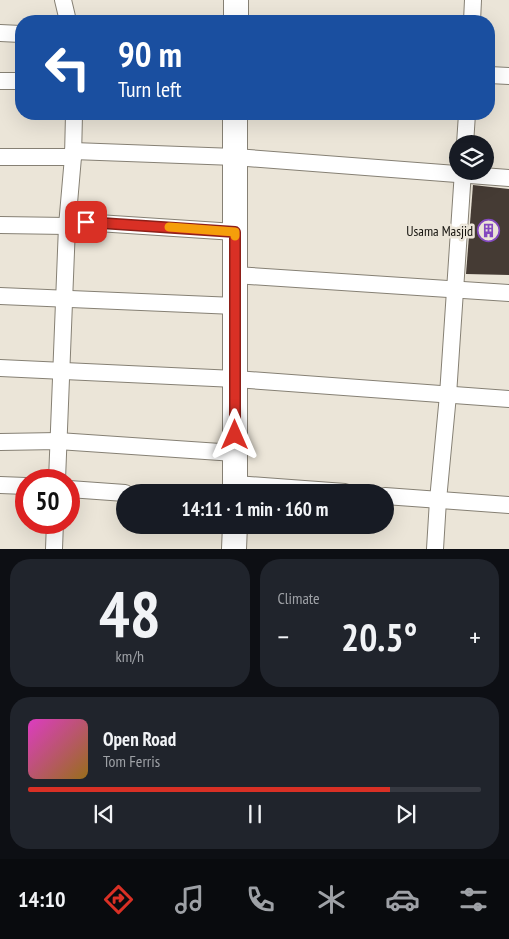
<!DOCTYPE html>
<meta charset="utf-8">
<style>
body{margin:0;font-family:"PT Sans Narrow",sans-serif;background:#20242c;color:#f1f3f6;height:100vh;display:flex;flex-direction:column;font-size:19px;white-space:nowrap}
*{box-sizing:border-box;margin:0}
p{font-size:16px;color:#9ea1a6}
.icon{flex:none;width:28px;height:28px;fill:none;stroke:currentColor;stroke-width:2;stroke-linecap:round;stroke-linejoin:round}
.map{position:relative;height:549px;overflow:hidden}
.sheet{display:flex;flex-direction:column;gap:10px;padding:10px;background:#0d0f14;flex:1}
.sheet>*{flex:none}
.top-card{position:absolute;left:15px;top:15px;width:480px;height:105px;border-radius:20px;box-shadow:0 5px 20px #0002;background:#1a4fa0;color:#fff;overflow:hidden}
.buttons{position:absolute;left:449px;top:135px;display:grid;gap:10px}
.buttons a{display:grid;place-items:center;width:45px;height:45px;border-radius:50%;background:#171b24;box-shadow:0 5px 20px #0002;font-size:25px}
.speed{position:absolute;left:15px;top:469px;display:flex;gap:10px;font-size:25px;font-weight:700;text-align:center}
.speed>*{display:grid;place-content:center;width:65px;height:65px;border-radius:50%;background:#171b24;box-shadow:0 5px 20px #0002;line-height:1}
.speed .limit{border:8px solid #d22;background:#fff;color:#111}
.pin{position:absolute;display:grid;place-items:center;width:42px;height:42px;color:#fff;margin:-21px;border-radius:10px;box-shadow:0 2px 8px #0006}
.me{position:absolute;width:55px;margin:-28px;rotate:0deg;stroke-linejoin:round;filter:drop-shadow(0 0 4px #0008)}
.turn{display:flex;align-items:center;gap:18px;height:105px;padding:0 20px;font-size:22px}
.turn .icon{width:65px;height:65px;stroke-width:2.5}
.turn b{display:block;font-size:35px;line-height:42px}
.big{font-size:38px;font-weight:800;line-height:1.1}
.sheet .tile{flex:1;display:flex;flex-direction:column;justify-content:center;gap:8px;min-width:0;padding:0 18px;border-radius:20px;background:#20242c}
.sheet .dial{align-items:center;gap:0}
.dial b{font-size:65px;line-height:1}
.song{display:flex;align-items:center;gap:15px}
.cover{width:60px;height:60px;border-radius:8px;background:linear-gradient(135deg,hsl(310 70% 55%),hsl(40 70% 35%))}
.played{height:5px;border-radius:2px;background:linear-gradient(90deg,#d93025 80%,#363941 80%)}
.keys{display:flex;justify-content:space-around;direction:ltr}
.heat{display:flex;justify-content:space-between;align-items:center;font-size:28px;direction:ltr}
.sheet .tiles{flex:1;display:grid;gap:10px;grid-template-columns:1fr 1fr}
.tile:last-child{grid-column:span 2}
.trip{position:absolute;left:116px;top:484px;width:278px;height:50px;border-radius:25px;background:#171b24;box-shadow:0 5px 20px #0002;font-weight:800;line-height:50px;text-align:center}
.tab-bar{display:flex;height:80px;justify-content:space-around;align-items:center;background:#090b0e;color:#9ea1a6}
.tab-bar .icon{width:35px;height:35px}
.tab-bar .on{color:#d93025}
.tab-bar b{font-size:22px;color:#f1f3f6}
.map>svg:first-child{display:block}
.building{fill:#453b34}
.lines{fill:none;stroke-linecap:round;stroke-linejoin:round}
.minor-casing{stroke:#868074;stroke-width:18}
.secondary-casing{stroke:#868074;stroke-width:26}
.minor{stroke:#fff;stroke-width:16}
.secondary{stroke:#fff;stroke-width:24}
.route-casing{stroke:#8d1f18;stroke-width:12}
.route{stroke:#d93025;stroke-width:9}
.slow{stroke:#f59e0b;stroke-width:9}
.labels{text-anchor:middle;stroke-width:5;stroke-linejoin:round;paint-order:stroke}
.poi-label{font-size:14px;fill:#12100b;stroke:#ebe5d8;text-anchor:end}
</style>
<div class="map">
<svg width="509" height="549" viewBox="0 0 509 549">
<rect width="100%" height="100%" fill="#ebe5d8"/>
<path class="building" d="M473 185 509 189V275L466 274Z"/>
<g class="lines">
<defs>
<g id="minor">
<path d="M63 0 68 21"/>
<path d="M472 21 473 0"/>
<path d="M0 33 21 34"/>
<path d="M489 75 509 76"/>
<path d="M0 81H21"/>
<path d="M465 144 467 114"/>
<path d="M73 151 235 157 509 178"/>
<path d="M0 157H73"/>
<path d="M67 221 235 232"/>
<path d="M0 225 67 226"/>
<path d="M235 275 509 293"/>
<path d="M0 296 235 306"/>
<path d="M0 368 235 379 509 399"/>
<path d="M0 442 58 441 235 453"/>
<path d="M57 480 67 226 73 157 74 114"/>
<path d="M235 484 345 492"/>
<path d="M0 485 26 486"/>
<path d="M69 489 125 493"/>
<path d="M385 496 509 505"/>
<path d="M54 549 55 522"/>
<path d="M435 549 438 500 448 395 463 171"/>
</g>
<g id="secondary">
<path d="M236 21V0"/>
<path d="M235 114V492"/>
<path d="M234 549 235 525"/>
</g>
</defs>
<use href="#minor" class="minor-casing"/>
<use href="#secondary" class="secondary-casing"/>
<use href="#minor" class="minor"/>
<use href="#secondary" class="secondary"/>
</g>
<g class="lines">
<defs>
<path id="route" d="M86 222 235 232V435"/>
</defs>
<use href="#route" class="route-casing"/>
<use href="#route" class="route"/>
<path class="slow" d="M169 227 235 232V236"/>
</g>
<defs>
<symbol id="building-ring" viewBox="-11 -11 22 22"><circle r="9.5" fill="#ebe5d8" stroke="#8349bf" stroke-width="1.5"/><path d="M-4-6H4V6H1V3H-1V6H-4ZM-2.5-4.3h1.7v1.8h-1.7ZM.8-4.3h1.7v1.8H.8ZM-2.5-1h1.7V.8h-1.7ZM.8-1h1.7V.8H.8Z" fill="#8349bf"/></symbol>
</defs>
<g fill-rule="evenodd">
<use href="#building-ring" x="476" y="218" width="25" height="25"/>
</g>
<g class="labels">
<g class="poi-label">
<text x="473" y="236">Usama Masjid</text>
</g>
</g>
</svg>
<div class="buttons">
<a><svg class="icon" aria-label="layers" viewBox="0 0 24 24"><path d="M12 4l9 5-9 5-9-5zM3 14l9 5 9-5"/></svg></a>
</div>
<div class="speed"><div class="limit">50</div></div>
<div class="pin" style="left:86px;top:222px;background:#d93025"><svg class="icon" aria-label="arrive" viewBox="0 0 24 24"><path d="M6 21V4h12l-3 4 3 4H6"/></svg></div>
<svg class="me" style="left:235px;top:435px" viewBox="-20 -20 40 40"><path d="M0-17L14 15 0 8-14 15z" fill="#d93025" stroke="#fff" stroke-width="4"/></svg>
<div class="trip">14:11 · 1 min · 160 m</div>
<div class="top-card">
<div class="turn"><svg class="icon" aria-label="left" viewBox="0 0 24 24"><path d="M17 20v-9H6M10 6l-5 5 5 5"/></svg><div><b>90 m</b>Turn left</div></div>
</div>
</div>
<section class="sheet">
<div class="tiles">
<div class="tile dial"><b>48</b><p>km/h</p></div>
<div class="tile"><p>Climate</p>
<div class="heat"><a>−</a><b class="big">20.5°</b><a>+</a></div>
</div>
<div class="tile">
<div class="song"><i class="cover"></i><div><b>Open Road</b><p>Tom Ferris</p></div></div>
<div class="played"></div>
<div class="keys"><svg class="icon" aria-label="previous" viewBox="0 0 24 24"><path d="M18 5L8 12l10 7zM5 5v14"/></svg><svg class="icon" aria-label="pause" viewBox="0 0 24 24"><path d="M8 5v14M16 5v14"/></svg><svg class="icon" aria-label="next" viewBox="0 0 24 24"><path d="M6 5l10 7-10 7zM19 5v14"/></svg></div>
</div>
</div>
</section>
<nav class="tab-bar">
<b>14:10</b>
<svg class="icon on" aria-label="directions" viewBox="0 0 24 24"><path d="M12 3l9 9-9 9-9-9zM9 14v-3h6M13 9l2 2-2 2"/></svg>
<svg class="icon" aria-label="music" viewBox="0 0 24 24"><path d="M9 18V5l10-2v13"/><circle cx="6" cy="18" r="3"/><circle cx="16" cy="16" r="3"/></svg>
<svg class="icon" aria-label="phone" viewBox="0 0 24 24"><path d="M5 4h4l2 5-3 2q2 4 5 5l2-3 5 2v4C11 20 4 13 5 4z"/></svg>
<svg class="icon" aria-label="climate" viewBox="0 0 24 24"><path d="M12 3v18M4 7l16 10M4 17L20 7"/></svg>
<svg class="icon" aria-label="car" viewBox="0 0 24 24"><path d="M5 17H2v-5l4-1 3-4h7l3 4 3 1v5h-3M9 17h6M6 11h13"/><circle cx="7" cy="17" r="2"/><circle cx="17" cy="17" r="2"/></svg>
<svg class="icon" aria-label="filters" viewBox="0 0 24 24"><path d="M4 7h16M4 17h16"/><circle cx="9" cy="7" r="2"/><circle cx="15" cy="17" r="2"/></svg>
</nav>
